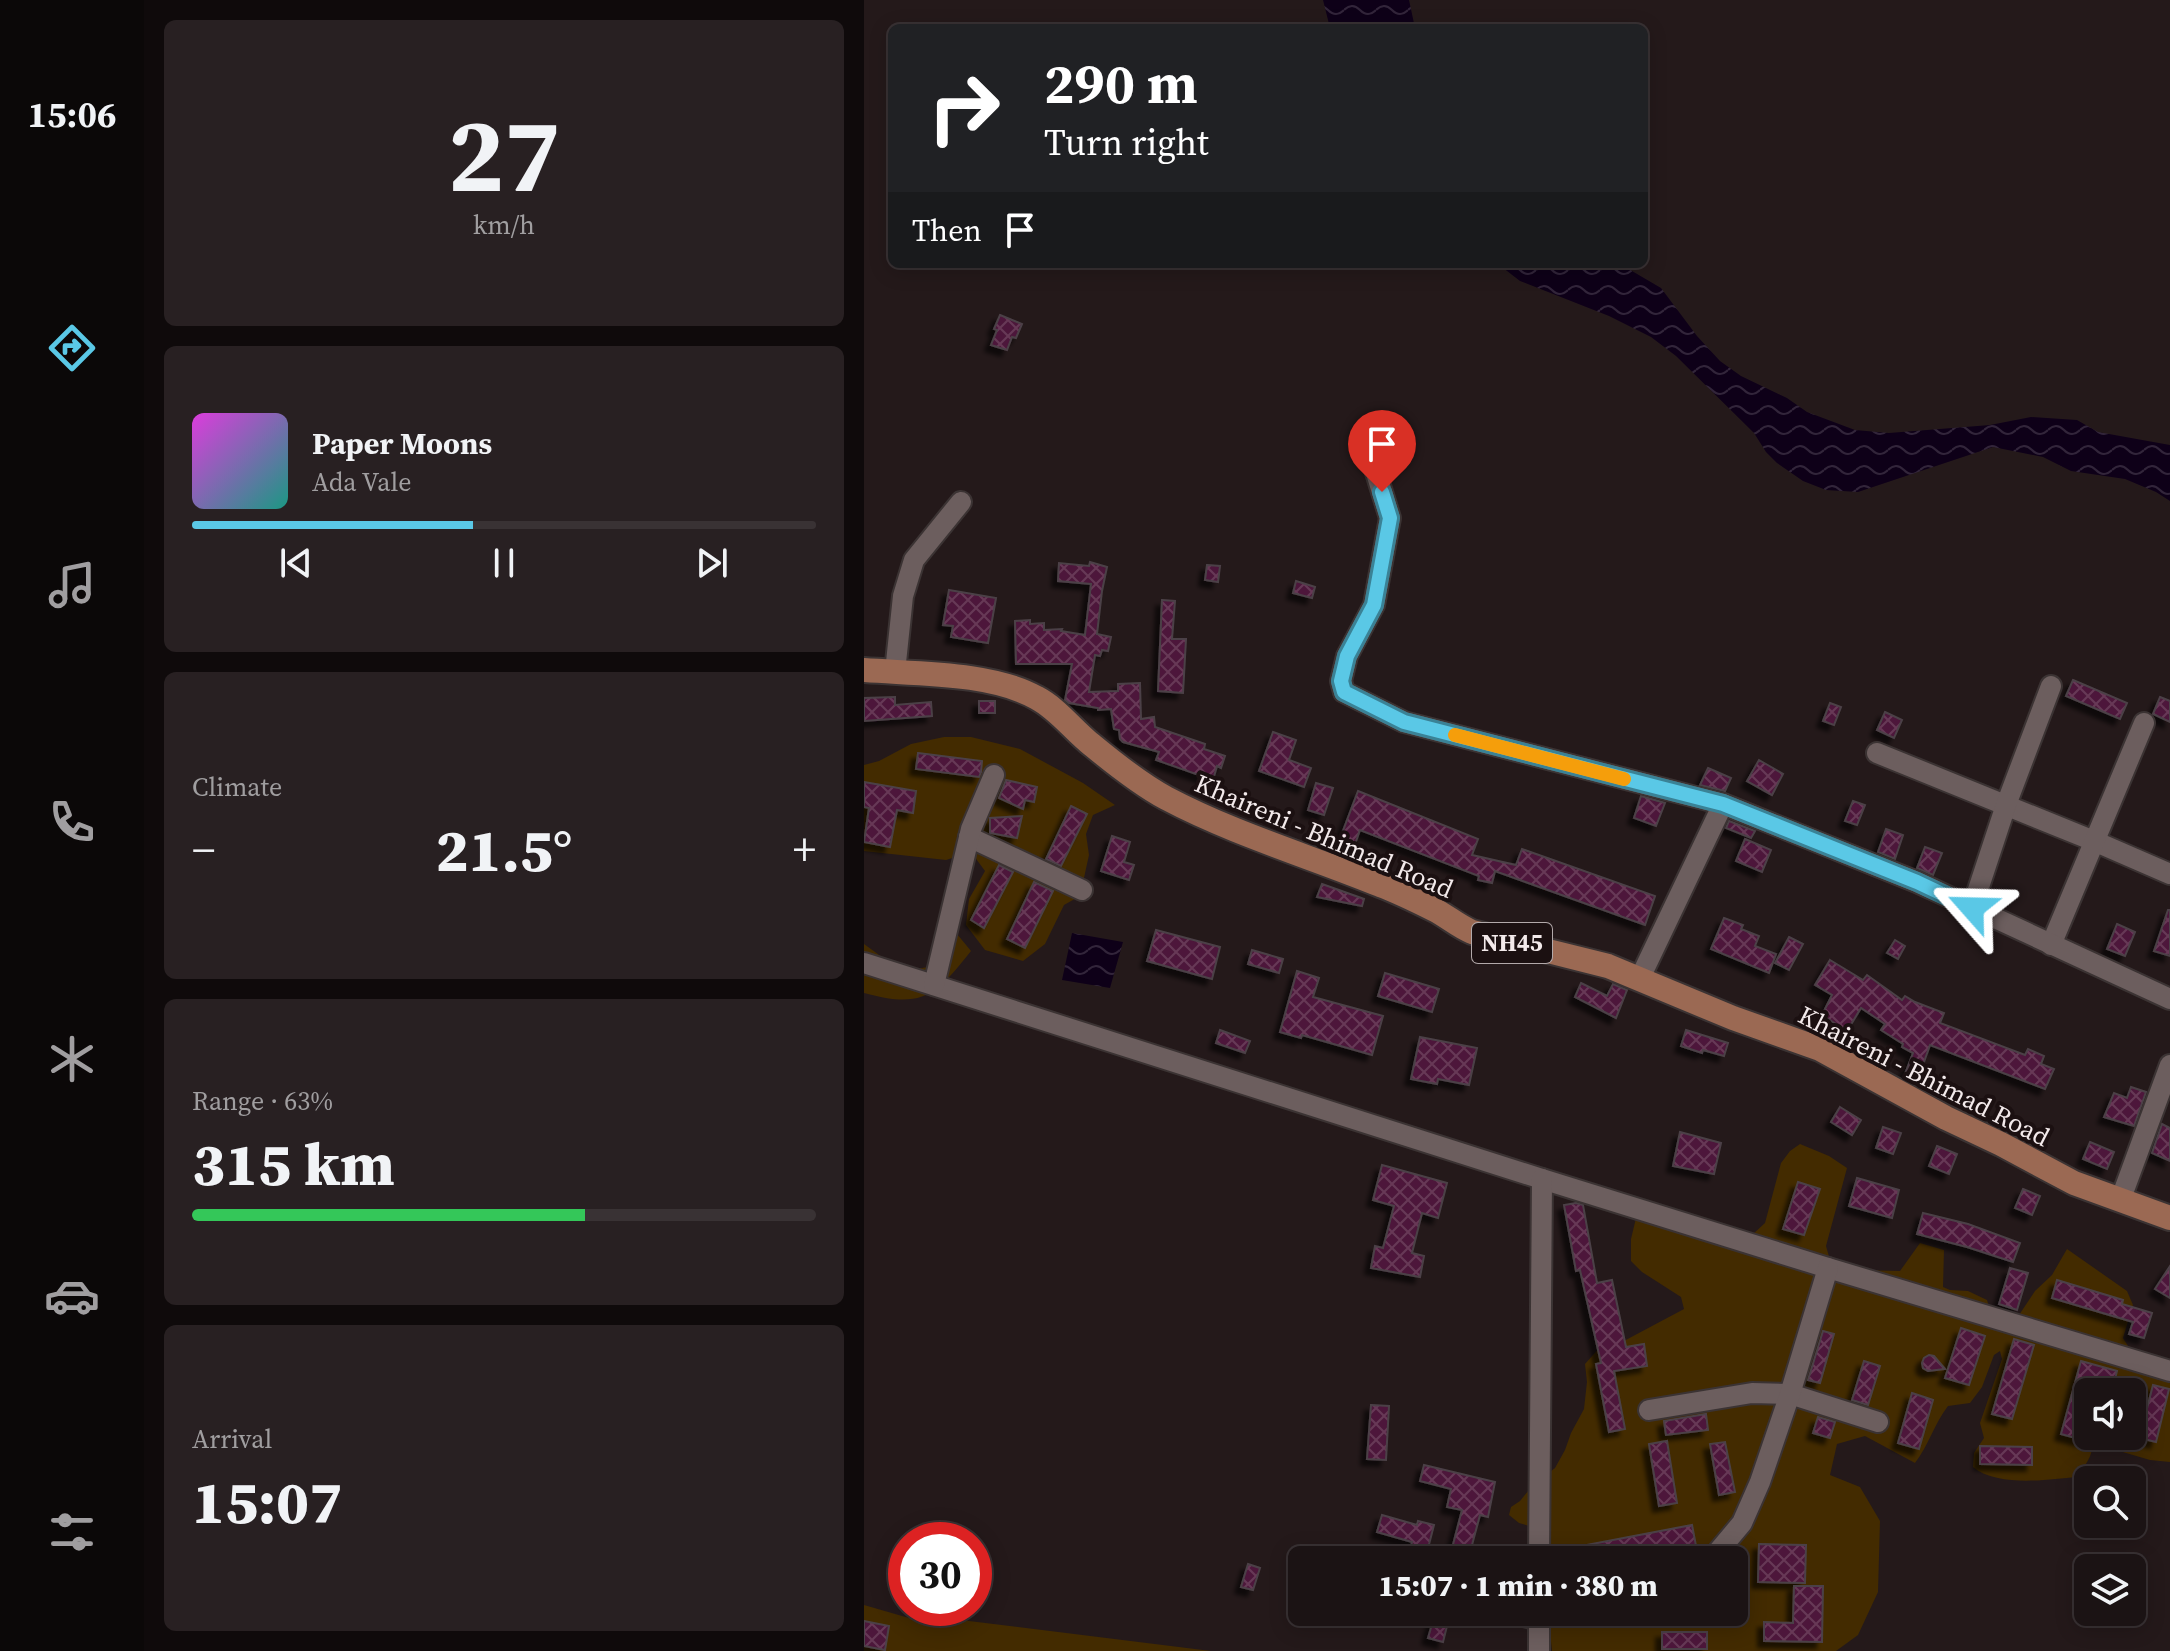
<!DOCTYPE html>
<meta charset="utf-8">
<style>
body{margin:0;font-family:"Source Serif 4",serif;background:#282022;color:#f1f3f6;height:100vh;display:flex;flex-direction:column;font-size:30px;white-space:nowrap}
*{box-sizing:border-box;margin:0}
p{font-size:26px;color:#a09ea0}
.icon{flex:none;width:44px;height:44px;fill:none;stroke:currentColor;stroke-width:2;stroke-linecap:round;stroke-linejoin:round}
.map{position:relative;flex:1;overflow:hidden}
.drawer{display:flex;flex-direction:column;gap:20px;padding:20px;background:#0f0a0b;width:720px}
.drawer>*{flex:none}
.guide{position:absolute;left:24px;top:24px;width:760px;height:244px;border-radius:12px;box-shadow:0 4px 20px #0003,0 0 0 2px #393234;background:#202124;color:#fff;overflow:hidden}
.fabs{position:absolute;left:1210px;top:1378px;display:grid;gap:16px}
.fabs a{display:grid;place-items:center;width:72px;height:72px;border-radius:12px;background:#1b1314;box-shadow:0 4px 20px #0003,0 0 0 2px #393234;font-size:40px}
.speed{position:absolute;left:24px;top:1522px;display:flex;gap:16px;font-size:40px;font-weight:700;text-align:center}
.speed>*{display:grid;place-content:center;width:104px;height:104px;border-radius:50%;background:#1b1314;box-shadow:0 4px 20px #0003,0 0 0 2px #393234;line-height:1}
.speed .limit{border:12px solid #d22;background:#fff;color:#111}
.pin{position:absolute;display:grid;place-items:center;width:68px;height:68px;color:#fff;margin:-82px -34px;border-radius:50% 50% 50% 0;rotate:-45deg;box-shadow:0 0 8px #0007}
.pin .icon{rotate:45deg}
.me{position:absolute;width:88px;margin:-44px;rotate:295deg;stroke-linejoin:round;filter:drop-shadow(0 0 6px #0008)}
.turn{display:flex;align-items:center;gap:28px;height:168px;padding:0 24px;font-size:36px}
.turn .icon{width:104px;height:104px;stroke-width:2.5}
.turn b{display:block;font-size:56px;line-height:68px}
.then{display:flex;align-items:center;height:76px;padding:0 24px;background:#0003;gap:16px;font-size:30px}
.big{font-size:60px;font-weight:800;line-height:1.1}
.drawer .widget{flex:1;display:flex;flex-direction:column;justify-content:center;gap:12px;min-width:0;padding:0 28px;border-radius:12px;background:#282022}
.drawer .dial{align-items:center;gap:0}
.dial b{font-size:104px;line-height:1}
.song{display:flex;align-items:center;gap:24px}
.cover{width:96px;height:96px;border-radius:12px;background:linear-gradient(135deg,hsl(300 70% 55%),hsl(170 70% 35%))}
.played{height:8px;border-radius:4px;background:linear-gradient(90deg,#5ac8e6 45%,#393234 45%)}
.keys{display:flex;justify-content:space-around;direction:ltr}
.heat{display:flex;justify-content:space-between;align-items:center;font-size:44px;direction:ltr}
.charge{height:12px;border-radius:6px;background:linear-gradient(90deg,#34c759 63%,#393234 0)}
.trip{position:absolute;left:424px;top:1546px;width:460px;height:80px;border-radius:12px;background:#1b1314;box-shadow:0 4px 20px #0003,0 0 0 2px #393234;font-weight:800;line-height:80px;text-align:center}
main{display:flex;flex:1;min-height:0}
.tabs{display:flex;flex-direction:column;width:144px;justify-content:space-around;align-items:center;background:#0b0808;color:#a09ea0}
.tabs .icon{width:56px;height:56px}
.tabs .current{color:#5ac8e6}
.tabs b{font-size:36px;color:#f1f3f6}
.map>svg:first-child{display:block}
.garden{fill:#432b00}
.water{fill:url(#water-waves)}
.building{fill:url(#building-cross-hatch);stroke:#4c4147;stroke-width:2;filter:url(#shadow)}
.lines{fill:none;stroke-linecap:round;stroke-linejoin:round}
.minor-casing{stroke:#3b3333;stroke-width:24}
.major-casing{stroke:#3b3333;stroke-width:28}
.minor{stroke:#6c5e5e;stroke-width:20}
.major{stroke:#9b6953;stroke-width:24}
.route-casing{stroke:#3a8296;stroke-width:20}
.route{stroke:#5ac8e6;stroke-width:14}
.slow{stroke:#f59e0b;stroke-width:14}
.labels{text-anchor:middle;stroke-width:8;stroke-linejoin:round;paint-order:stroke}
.shield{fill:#1b1011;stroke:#b2a9aa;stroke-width:2}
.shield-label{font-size:24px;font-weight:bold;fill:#f3eaeb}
.street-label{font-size:26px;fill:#f3eaeb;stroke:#1b1011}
</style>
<main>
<nav class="tabs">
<b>15:06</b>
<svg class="icon current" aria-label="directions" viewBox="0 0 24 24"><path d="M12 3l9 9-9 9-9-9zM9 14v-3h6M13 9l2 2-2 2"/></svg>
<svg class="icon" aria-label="music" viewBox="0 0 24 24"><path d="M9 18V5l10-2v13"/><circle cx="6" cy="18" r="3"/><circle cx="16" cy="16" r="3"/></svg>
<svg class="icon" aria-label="phone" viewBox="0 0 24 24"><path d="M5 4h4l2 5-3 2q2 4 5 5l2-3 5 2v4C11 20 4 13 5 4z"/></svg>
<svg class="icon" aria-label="climate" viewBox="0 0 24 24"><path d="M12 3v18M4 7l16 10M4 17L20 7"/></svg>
<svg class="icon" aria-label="car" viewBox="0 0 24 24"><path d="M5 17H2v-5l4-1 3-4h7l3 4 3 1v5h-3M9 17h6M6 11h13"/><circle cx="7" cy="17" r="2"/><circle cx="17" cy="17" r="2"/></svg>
<svg class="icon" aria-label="filters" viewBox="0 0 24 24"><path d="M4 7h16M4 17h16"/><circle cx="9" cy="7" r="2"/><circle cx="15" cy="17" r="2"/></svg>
</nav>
<section class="drawer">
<div class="widget dial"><b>27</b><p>km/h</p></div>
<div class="widget">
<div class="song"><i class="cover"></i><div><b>Paper Moons</b><p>Ada Vale</p></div></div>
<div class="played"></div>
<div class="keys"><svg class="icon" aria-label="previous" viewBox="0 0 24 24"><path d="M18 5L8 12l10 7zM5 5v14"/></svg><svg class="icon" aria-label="pause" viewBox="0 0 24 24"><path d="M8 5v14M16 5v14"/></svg><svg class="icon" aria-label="next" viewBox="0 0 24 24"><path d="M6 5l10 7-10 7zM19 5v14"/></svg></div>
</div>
<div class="widget"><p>Climate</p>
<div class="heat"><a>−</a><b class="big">21.5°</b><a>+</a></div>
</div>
<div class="widget"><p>Range · 63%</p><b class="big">315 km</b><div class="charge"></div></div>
<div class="widget"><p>Arrival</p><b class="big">15:07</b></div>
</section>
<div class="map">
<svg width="1306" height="1651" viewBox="0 0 1306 1651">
<defs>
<pattern id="water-waves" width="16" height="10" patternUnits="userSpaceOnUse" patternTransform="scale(2)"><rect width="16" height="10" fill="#0e0018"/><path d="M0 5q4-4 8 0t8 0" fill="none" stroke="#32253a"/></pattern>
<pattern id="building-cross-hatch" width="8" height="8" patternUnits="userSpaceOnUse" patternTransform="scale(2)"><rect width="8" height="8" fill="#4d173a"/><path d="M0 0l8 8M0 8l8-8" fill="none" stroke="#673957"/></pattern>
<filter id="shadow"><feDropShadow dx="-6" dy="6" stdDeviation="2" flood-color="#0009"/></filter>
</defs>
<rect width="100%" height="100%" fill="#24191a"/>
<g class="garden">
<path d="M80 737H107L156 749 219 783 251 805 229 815 222 834 225 855 216 896 200 905 181 944 159 961 121 950 102 925 105 899 121 871 107 852 82 860 0 851V765L15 761 47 744Z"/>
<path d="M93 934 107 951C71 996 59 1009 0 993V944L22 960 53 969 74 965 79 945Z"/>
<path d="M936 1144 965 1156 983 1168 962 1246 966 1260 993 1270 1036 1271 1056 1243 1080 1250 1079 1287 1086 1290 1104 1291 1123 1300 1127 1313 1149 1324 1171 1291 1188 1275 1203 1249 1263 1291 1269 1305 1259 1338 1264 1346 1306 1363V1462L1286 1460 1245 1448 1241 1436H1268V1392H1224V1436H1228C1231 1453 1223 1464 1212 1477 1183 1480 1133 1487 1109 1467L1110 1453 1120 1438 1116 1423 1138 1359 1136 1351 1130 1355 1118 1387 1106 1403 1084 1406C1070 1424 1065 1445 1051 1463L1001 1436 973 1444 966 1475 996 1487 1016 1521 1014 1592 994 1635 972 1651H688L684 1612H870V1560H682L669 1527 655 1523 645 1515 647 1507 656 1501 669 1485 691 1468 701 1450 707 1433 720 1409 723 1382 721 1364 737 1346 758 1342 820 1309 817 1297 778 1272 767 1261V1239L772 1218 888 1235 901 1223 917 1163 926 1151Z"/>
<path d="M0 1605 45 1618 97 1620 347 1651H0Z"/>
</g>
<g class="water">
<path d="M459 0H545L551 28H466Z"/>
<path d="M634 264H756L797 288 833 336 856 361 877 376 923 398 943 412 991 430 1025 433 1126 425 1167 417 1213 420 1234 432 1306 445V501L1292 492 1261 479 1207 471 1179 457 1129 447 994 492 962 490 939 481 913 463 902 452 890 433 812 356 787 337 745 316 656 281Z"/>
<path d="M208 933 259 942 246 988 198 980Z"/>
</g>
<g class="building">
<path d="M136 315 158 324 152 338 148 337 143 350 127 345 133 330 130 329Z"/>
<path d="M226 562 243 567 238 591 233 634 247 637 244 651 238 650 236 656 231 655 225 692 254 691V684L276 683 277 719 290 717 291 727 341 744 340 749 361 756 357 768 353 766 349 780 292 760 295 752 259 742 256 739 255 730 250 729 247 709 234 710V708L205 703 201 700 208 664H152L151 621 166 620V624L180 623V630L198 629 197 631 221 635 227 584 194 581 195 563 225 566Z"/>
<path d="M343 565 356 566 354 582 341 580Z"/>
<path d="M432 581 451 587 448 598 429 593Z"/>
<path d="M85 590 132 598 124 643 87 637 89 626 79 625Z"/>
<path d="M298 600 311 601 308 639H322L319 693 294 691Z"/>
<path d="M1209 680 1263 703 1256 719 1202 696Z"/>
<path d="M31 697V705L67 702 68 716 0 721V698Z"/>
<path d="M1296 697 1306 701V722L1289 714Z"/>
<rect x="115" y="701" width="16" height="12"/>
<path d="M966 703 977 707 970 725 959 721Z"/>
<path d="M1021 712 1038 720 1030 738 1013 730Z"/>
<path d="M409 732 432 740 425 760 447 768 440 787 395 771Z"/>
<path d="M54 753 118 761 117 772 115 777 52 769Z"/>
<path d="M895 760 919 774 908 795 883 781Z"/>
<path d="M844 768 867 778 861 791 836 785Z"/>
<path d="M142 780 173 787 170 802 161 800 159 809 135 798Z"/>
<path d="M0 782 52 791 49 813 33 810 26 847 0 842 5 808 0 807Z"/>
<path d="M452 783 469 788 460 815 444 810Z"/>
<path d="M494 791 614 839 608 855 652 865 658 849 791 896 781 925 631 871 628 883 614 880 615 876 496 830 489 850 474 844Z"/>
<path d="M777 796 801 803 792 826 770 818Z"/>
<path d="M989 801 1001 805 993 825 981 821Z"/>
<path d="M207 806 223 814 197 866 182 859Z"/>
<path d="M158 816 153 838 126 833V818Z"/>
<path d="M865 821 891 831 887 838 862 828Z"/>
<path d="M1022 829 1039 835 1031 859 1014 852Z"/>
<path d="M248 836 266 842 260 862 270 865 265 880 237 871Z"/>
<path d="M881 839 907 850 898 872 872 861Z"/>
<path d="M1061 847 1078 853 1069 875 1053 868Z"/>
<path d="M135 865 149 872 120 928 107 920Z"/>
<path d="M170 882 189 891 161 948 143 939Z"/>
<path d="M458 884 500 899 498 906 453 897Z"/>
<path d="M1304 910H1306V956L1290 951Z"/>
<path d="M860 918 879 925 877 929 895 936 891 946 912 954 905 973 847 949Z"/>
<path d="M1253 924 1271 932 1261 956 1243 949Z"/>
<path d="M292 930 356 947 348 979 283 961Z"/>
<path d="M925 937 939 944 925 970 911 963Z"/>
<path d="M1031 940 1041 946 1034 959 1023 953Z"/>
<path d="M388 950 419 959 415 973 384 964Z"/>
<path d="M966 960 999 980 1003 975 1038 1000 1041 996 1051 1002 1080 1013 1076 1023 1161 1055 1164 1049 1180 1056 1177 1064 1190 1069 1181 1089 1066 1045 1054 1079 1041 1074 1049 1053 1038 1047 1039 1044 1017 1030 1021 1024 997 1008 983 1031 958 1015 968 995 951 985Z"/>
<path d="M433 971 455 978 449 997 519 1016 508 1055 438 1035 437 1038 416 1032Z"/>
<path d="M521 973 575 989 568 1012 514 996Z"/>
<path d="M717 983 743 996 749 984 763 990 752 1018 711 997Z"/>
<path d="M356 1030 386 1041 381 1053 352 1043Z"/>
<path d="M822 1030 864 1043 860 1056 839 1050 838 1053 817 1046Z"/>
<path d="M556 1037 613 1048 605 1085 574 1079 573 1084 547 1079Z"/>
<path d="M1267 1087 1282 1092 1270 1126 1240 1117 1250 1093 1263 1098Z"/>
<path d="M976 1107 997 1120 988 1135 967 1122Z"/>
<path d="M1298 1124 1306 1128V1161L1288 1153Z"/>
<path d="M1019 1127 1037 1133 1029 1154 1012 1148Z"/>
<path d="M816 1132 857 1143 850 1174 809 1166Z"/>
<path d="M1226 1142 1250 1152 1243 1169 1219 1159Z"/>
<path d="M1073 1146 1093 1154 1085 1174 1065 1166Z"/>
<path d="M518 1165 583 1183 574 1218 558 1213 548 1253 560 1256 556 1277 507 1268 511 1246 519 1248 530 1206 509 1200Z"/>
<path d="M993 1178 1035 1190 1028 1218 985 1206Z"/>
<path d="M934 1182 956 1189 940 1235 919 1229Z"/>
<path d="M1159 1189 1176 1196 1168 1215 1151 1208Z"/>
<path d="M712 1203 719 1205 733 1283 748 1280 762 1347 780 1344 783 1366 750 1371 761 1429 745 1432 732 1364 737 1363 716 1270 712 1271 700 1205Z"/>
<path d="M1059 1213 1104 1224 1156 1243 1149 1262 1103 1247 1053 1234Z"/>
<path d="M1306 1266V1298L1291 1289Z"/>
<path d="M1146 1268 1164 1273 1153 1310 1135 1304Z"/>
<path d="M1193 1280 1259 1300 1258 1304 1288 1313 1280 1338 1265 1334 1269 1322 1188 1298Z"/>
<path d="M1097 1328 1121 1336 1105 1385 1081 1378Z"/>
<path d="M959 1331 970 1334 956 1383 944 1380Z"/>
<path d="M1150 1339 1170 1345 1148 1419 1128 1414Z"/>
<path d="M1065 1355 1070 1356 1081 1369 1064 1371 1059 1368 1058 1363 1060 1358Z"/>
<path d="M1000 1361 1016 1366 1004 1405 988 1400Z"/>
<path d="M1217 1361 1253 1371 1249 1387 1234 1383 1232 1392H1224V1420L1219 1440 1197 1434Z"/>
<path d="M1289 1385 1305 1389 1292 1442 1268 1436V1422L1279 1424Z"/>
<path d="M1048 1393 1069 1400 1055 1449 1034 1443Z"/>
<path d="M507 1405 525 1406 522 1460 503 1459Z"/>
<path d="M842 1414 844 1430 802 1435 800 1421Z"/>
<path d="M954 1417 971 1422 966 1438 949 1433Z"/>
<path d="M803 1441 813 1503 795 1506 785 1444Z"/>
<path d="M861 1442 871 1492 855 1495 846 1444Z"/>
<path d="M1116 1446 1168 1447V1465L1116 1464Z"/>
<path d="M560 1465 631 1482 624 1517 616 1515 604 1560H585L598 1510 583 1507 587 1489 556 1481Z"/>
<path d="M518 1515 553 1525 554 1521 570 1525 561 1560H544L548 1542 513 1532Z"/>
<path d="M828 1525 833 1551 783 1560 780 1547 715 1560 712 1547Z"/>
<path d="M895 1544 942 1545 941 1583 894 1582Z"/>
<path d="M384 1564 396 1568 389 1590 377 1587Z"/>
<path d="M930 1586H959L958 1642 900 1641V1622L929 1623Z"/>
<path d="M571 1614 585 1618 579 1642 564 1638Z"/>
<path d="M0 1621 25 1626 21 1650 0 1646Z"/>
<rect x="798" y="1632" width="45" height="17"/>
</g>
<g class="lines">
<defs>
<g id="minor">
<path d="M510 466 526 518 510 605 483 656 477 681 480 692 540 722 859 804"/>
<path d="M31 672 39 596 50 560 97 502"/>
<path d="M1013 753 1230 841 1306 874"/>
<path d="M105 837 218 890"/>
<path d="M1108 908 1142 805 1187 686"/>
<path d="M1187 945 1280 723"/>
<path d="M0 963 678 1179 964 1268 1306 1371"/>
<path d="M776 978 859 804 1053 882 1306 999"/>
<path d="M70 985 107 829 130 775"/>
<path d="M1256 1201 1306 1065"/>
<path d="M785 1410 888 1393 926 1394 1014 1422"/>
<path d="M675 1560 678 1179"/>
<path d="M847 1560 878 1523 896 1482 926 1394 964 1268"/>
<path d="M644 1612 675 1620"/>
<path d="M675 1651V1612"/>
</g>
<path id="major" d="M0 670C52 674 127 672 173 698 194 709 209 730 228 745 251 764 276 784 302 798 370 834 445 856 516 885 535 892 553 901 571 910 584 917 594 926 608 932L744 966 869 1018 956 1049 1082 1118 1137 1144 1210 1183 1306 1218"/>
</defs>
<use href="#minor" class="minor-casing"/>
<use href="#major" class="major-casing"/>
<use href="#minor" class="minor"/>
<use href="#major" class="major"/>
</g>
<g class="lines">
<defs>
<path id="route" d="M518 492 526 518 510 605 483 656 477 681 480 692 540 722 859 804 1053 882 1108 908"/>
</defs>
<use href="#route" class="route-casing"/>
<use href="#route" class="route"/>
<path class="slow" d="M591 735 760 779"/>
</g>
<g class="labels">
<rect class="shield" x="608" y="923" width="80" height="40" rx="6"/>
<g class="shield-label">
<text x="648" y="951">NH45</text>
</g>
<g class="street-label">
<text transform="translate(460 836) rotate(23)" y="9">Khaireni - Bhimad Road</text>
<text transform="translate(1060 1076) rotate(27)" y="9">Khaireni - Bhimad Road</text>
</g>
</g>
</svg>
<div class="fabs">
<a><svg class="icon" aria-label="sound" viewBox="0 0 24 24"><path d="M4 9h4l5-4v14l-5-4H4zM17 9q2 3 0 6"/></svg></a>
<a><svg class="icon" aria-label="search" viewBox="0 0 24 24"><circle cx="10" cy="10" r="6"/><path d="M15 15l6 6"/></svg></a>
<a><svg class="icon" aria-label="layers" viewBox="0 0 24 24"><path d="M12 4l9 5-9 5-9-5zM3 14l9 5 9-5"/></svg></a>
</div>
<div class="speed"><div class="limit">30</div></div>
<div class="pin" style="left:518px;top:492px;background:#d93025"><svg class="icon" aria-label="arrive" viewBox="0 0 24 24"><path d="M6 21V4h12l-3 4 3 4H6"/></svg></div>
<svg class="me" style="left:1108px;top:908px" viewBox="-20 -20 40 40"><path d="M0-17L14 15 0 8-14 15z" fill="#5ac8e6" stroke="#fff" stroke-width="4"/></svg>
<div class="trip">15:07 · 1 min · 380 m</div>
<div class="guide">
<div class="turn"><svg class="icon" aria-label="right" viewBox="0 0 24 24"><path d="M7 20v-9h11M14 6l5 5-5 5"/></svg><div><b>290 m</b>Turn right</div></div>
<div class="then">Then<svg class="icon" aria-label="arrive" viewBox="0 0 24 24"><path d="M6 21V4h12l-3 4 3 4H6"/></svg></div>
</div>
</div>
</main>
